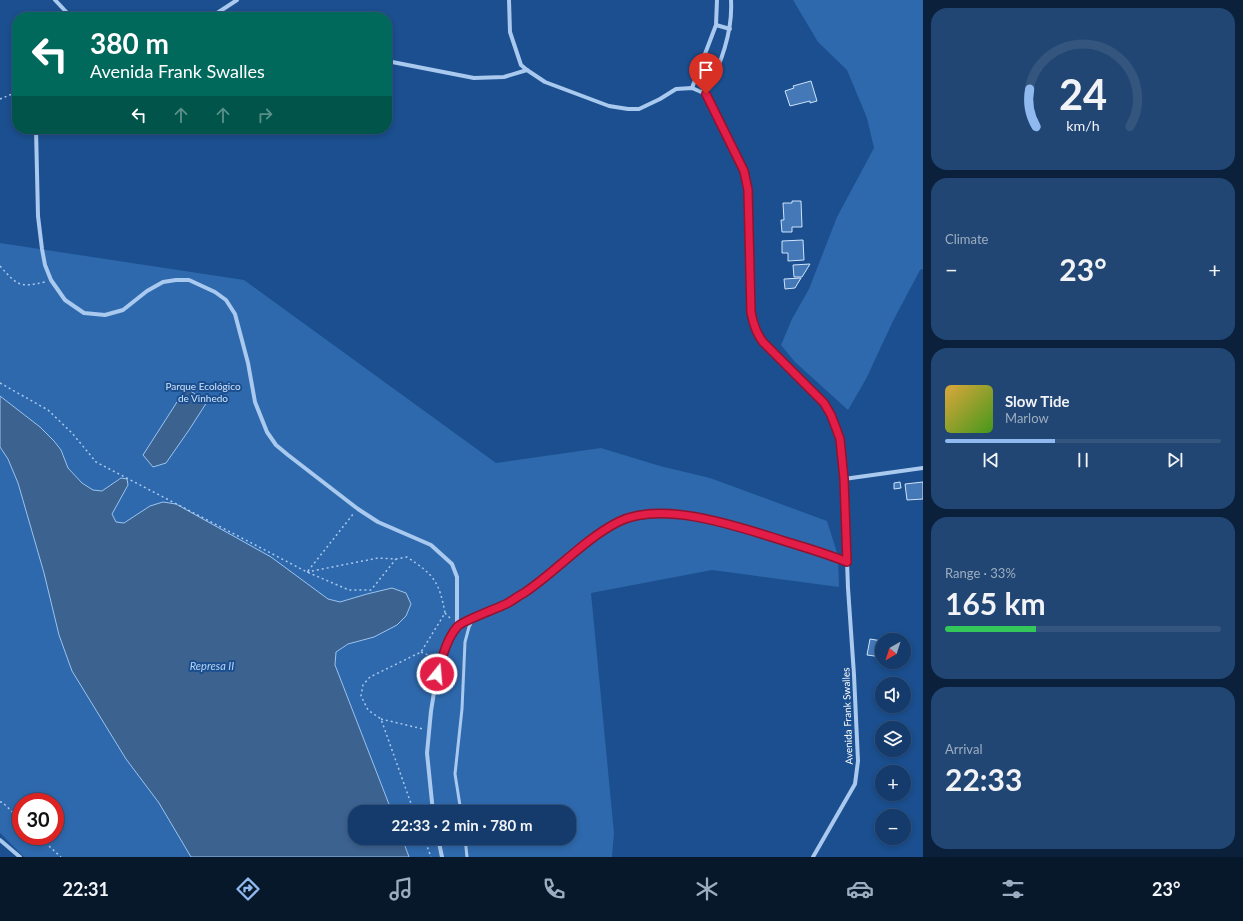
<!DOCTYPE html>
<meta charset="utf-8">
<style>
body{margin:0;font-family:Lato,sans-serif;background:#214673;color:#f1f3f6;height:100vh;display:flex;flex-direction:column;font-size:15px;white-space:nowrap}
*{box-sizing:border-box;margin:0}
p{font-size:13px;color:#9dadc1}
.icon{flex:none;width:22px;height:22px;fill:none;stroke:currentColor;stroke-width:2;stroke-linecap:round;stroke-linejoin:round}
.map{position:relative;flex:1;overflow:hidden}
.panel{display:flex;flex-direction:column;gap:8px;padding:8px;background:#0b203b;width:320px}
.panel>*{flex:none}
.guide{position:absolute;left:12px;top:12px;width:380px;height:122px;border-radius:16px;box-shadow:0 2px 6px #0003,0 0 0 1px #33557e;background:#00695c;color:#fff;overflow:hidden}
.needle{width:26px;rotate:219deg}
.fabs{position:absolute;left:875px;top:633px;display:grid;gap:8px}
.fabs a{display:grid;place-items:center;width:36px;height:36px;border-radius:50%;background:#143b6b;box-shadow:0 2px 6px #0003,0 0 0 1px #33557e;font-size:20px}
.speed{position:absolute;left:12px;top:793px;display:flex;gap:8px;font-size:20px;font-weight:700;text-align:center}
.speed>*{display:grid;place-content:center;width:52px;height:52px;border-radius:50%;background:#143b6b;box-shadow:0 2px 6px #0003,0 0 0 1px #33557e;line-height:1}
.speed .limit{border:6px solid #d22;background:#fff;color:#111}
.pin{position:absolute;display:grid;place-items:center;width:34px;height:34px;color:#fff;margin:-41px -17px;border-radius:50% 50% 50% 0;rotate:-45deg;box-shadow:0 0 4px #0007}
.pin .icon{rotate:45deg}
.me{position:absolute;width:44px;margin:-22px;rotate:17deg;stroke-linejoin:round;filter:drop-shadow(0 0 3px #0008)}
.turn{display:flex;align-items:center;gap:14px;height:84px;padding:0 12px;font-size:18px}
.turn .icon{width:52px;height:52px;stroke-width:2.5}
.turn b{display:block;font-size:28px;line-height:34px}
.lanes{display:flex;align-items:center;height:38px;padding:0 12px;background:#0003;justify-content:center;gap:20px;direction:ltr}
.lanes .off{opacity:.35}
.big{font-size:30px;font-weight:700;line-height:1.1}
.panel .card{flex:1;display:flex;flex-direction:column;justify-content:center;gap:6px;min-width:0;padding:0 14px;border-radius:16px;background:#214673}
.panel .dial{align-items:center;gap:0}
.dial svg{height:104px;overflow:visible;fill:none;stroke:#33557e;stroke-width:7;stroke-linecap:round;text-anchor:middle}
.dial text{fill:#f1f3f6;stroke:none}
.song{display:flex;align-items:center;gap:12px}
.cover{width:48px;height:48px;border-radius:6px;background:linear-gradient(135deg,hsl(40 70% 55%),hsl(100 70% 35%))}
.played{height:4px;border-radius:2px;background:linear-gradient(90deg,#90b9f0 40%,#33557e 40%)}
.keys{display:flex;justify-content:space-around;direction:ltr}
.heat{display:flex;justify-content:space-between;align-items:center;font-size:22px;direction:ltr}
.charge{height:6px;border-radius:3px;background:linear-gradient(90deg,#34c759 33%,#33557e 0)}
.trip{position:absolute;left:348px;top:805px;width:228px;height:40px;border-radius:16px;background:#143b6b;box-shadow:0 2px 6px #0003,0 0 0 1px #33557e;font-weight:700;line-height:40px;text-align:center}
.dock{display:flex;height:64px;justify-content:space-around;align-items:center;background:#08182b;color:#9dadc1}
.dock .icon{width:28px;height:28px}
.dock .active{color:#90b9f0}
.dock b{font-size:18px;color:#f1f3f6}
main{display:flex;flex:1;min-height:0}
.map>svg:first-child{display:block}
.green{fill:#2e69ad;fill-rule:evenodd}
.water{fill:#3c6290;stroke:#9cc4f0}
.building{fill:#4478b7;stroke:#cfe3fa}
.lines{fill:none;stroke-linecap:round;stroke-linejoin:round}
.path{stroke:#a9c9ee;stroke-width:1.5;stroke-dasharray:2 3;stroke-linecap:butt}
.lane{stroke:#a9c9ee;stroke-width:3}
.street{stroke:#a9c9ee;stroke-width:4}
.route-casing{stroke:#92132f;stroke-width:10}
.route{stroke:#e11d48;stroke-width:7}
.labels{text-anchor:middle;stroke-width:4;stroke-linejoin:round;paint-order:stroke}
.park-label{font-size:10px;fill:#cfe3fa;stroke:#1b4f8f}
.street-label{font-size:10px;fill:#fff;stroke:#1b4f8f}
.water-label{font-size:11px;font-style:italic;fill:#b5d3f5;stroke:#1b4f8f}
</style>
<main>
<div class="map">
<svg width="923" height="857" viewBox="0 0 923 857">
<rect width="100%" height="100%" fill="#1b4f8f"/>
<g class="green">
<path d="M793 0H923V269L920 270 893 321 866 379 848 410 795 362 781 345 792 319 809 289 837 217 874 148 867 118 847 70 818 42Z"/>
<path d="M0 243 244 280 496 463 601 448 660 466 710 478 827 521 838 556 839 587 712 570 591 593 614 833 612 857H409L402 838H569V812H392L335 665 336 652 348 644 374 637 392 588 367 594 340 602 328 599 271 557 176 504 150 506 124 523 116 522 112 514 128 485 120 478 102 491 93 490 82 483 68 468 61 450 54 441 40 427 0 396Z"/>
<path d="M0 447 8 459 18 483 44 573 59 635 72 671 126 759 159 803 191 857H24L0 833ZM21 802H55V836H21Z"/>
</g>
<g class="water">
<path d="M186 388 207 402 189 430 166 463 153 467 143 455Z"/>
<path d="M0 396 40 427 54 441 61 450 68 468 82 483 93 490 102 491 121 478 127 479 128 485 112 514 116 522 124 523 150 506 163 502 176 504 271 557 328 599 340 602 367 594 392 588 406 593 411 604 406 616 397 625 374 637 348 644 336 652 335 665 392 812H355V838H402L409 857H191L159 803 126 759 72 671 59 635 44 573 18 483 8 459 0 447Z"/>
</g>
<g class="building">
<path d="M811 81 817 101 810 103V101L790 106 785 91 794 88 793 86Z"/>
<path d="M792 201H801L802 227H792V232H782L781 220H784L783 203H792Z"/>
<path d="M803 240 804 260 788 261V253H782V241Z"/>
<path d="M810 264 802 277H794L793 265Z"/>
<path d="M801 278 795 288 785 289 784 279Z"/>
<path d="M900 482 901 488 894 489V483Z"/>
<path d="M923 482V499L907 500 905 484Z"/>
<path d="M870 639 882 641V657L867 655Z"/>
</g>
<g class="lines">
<g class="path">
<path d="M0 99 17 92"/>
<path d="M0 266C17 285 19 288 45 282"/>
<path d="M0 383 48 410 72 433 96 462 307 572 349 590H371L396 559"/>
<path d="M308 571 354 513"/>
<path d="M307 572 378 558 396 559 407 557C434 575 439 581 445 613L421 652 370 677 363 685 361 696 368 710 381 719 414 812"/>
<path d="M445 613 451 619"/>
<path d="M421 652 436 658"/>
<path d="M381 719 423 729"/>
<path d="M0 802H2L21 820"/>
<path d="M38 836 61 857"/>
<path d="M424 838 431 857"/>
</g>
<g class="lane">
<path d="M457 626C481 615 506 606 527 590 558 569 585 536 619 521 661 503 709 519 750 531 778 539 806 547 834 557"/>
<path d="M461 812 455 774 462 709 465 642 469 627 473 619"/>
<path d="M465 838 467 857"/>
</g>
<g class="street">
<path d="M55 0 71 17"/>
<path d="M509 0 510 32 521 65 527 70 545 82 609 106 628 109H639L660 99 676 89 692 88 706 94"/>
<path d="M211 17 237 0"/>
<path d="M716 25 730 29"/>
<path d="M387 61 474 78 504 77 527 70"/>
<path d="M692 88 716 25 717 0"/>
<path d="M706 94 744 171 748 190 751 312C753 323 756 334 763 342L824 403 831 415 840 439 844 479 848 588 854 675 858 761 855 784 813 857"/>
<path d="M706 94C720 65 733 33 731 0"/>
<path d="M36 129 38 216 42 249 45 265 51 280 65 300 84 313 105 315 123 310 147 291 163 282 176 280H189L215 292 226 300 235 314 248 363 255 402 267 432 276 445 288 455 358 509 378 522 431 545 452 564 457 577V626L448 642 437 674 431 711 427 753 433 812"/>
<path d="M844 479 923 468"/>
<path d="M834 557 847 562"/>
<path d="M438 838 442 857"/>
<path d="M0 840 20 857"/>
</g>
</g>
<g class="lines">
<defs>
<path id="route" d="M437 674C442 659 446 640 457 627 460 622 498 608 506 604 512 601 518 596 524 593 557 571 583 540 618 522 662 500 736 526 781 540 803 547 825 553 847 562L844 479 840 439 836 428 831 415 824 403 763 342C756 333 753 323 751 312L748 190 744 171 706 94"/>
</defs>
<use href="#route" class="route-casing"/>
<use href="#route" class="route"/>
</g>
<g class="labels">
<g class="park-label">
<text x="203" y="390">Parque Ecológico<tspan x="203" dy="12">de Vinhedo</tspan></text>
</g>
<g class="street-label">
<text transform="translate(847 716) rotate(-92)" y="4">Avenida Frank Swalles</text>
</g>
<g class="water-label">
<text x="212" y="670">Represa II</text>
</g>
</g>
</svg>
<div class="fabs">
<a><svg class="needle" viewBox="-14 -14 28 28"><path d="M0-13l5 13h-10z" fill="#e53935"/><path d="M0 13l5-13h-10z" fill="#9dadc1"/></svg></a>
<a><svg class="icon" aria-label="sound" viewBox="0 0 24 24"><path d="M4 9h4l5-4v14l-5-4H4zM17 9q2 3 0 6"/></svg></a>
<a><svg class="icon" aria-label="layers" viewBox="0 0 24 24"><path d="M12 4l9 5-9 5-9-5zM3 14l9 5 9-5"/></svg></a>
<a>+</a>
<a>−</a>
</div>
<div class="speed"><div class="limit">30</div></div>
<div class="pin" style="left:706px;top:94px;background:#d93025"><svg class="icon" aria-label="arrive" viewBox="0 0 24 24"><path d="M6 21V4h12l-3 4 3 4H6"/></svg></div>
<svg class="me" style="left:437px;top:674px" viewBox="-20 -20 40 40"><circle r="17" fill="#e11d48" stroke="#fff" stroke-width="3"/><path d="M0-11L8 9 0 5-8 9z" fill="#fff"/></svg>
<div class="trip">22:33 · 2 min · 780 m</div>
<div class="guide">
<div class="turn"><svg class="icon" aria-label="left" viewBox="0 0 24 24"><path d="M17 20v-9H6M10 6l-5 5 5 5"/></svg><div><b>380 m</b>Avenida Frank Swalles</div></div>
<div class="lanes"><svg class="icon" aria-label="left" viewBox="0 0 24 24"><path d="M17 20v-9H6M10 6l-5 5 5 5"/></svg><svg class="icon off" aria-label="ahead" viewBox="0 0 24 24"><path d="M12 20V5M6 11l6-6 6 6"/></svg><svg class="icon off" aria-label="ahead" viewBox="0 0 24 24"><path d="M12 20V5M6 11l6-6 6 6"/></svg><svg class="icon off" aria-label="right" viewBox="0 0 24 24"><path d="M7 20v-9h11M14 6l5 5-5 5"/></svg></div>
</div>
</div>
<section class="panel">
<div class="card dial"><svg viewBox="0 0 100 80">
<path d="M14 69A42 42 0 1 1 86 69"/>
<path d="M14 69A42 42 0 0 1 9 40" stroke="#90b9f0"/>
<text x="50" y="56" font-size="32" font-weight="700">24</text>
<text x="50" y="72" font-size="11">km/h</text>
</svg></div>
<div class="card"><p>Climate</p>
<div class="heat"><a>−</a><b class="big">23°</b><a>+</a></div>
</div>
<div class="card">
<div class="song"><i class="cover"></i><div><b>Slow Tide</b><p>Marlow</p></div></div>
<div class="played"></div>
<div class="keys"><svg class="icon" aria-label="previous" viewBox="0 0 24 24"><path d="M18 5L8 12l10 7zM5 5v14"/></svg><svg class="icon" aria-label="pause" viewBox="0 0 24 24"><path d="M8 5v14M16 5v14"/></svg><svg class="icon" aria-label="next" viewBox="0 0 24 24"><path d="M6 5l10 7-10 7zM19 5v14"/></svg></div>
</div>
<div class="card"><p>Range · 33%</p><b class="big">165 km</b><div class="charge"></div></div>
<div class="card"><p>Arrival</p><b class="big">22:33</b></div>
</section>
</main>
<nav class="dock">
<b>22:31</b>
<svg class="icon active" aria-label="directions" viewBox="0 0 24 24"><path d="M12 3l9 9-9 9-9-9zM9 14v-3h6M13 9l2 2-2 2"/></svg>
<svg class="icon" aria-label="music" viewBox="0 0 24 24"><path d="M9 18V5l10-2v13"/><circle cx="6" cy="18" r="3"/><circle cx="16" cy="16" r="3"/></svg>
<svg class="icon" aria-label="phone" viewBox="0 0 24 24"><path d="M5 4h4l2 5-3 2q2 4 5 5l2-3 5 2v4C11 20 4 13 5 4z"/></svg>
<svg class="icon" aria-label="climate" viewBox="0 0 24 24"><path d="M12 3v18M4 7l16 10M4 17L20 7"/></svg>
<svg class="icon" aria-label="car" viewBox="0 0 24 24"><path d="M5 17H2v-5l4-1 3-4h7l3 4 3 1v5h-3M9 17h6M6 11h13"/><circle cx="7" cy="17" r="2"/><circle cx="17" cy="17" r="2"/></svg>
<svg class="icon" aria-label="filters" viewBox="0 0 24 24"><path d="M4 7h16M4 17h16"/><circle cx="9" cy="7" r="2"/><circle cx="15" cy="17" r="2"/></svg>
<b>23°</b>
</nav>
